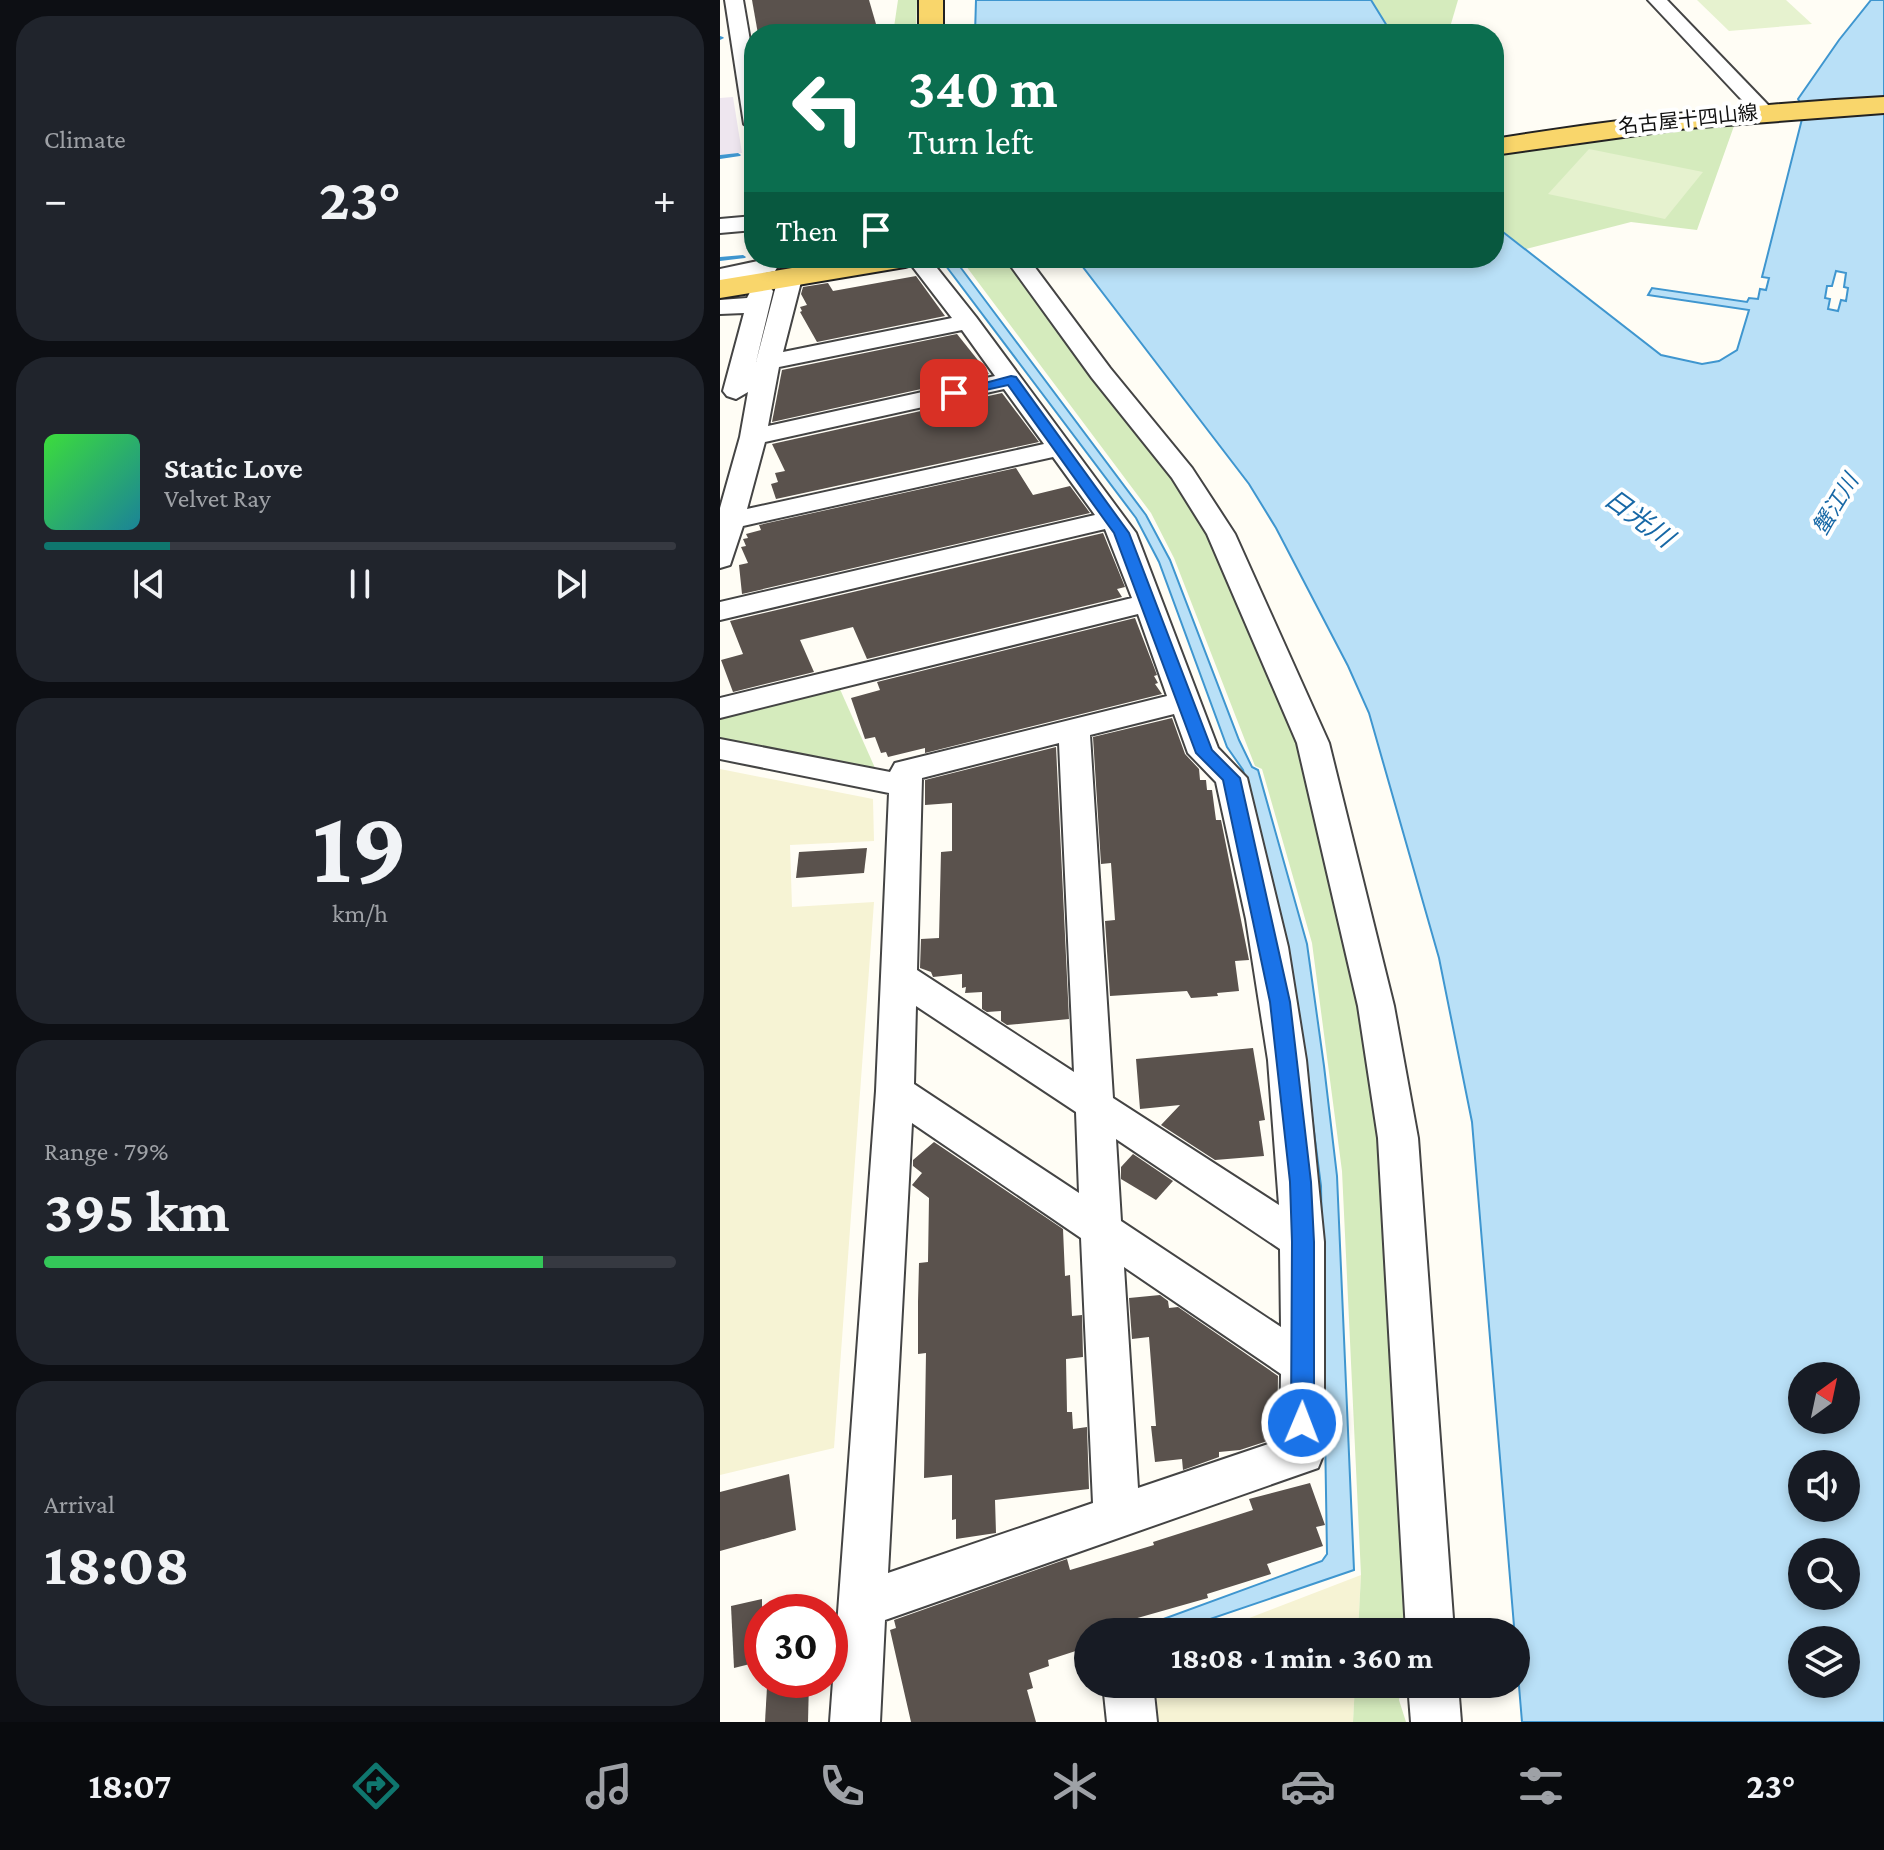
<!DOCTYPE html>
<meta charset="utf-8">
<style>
body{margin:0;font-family:"Crimson Pro","Noto Sans JP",serif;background:#20242c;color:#f1f3f6;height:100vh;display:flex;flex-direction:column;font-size:30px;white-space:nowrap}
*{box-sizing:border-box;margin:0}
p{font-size:26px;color:#9ea1a6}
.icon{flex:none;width:44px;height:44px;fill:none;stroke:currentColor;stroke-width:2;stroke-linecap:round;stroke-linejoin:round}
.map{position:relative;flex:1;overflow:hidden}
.details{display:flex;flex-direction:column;gap:16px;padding:16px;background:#0d0f14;width:720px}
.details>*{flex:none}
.hud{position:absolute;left:24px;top:24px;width:760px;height:244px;border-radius:32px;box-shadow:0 4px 12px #0003;background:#0b6e4f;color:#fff;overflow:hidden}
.needle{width:52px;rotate:33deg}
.buttons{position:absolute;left:1068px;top:1362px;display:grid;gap:16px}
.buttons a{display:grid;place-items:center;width:72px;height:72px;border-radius:50%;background:#171b24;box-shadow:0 4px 12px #0003;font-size:40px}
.speed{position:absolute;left:24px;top:1594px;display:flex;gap:16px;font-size:40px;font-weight:700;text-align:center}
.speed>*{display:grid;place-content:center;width:104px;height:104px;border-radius:50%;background:#171b24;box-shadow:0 4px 12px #0003;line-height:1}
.speed .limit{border:12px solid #d22;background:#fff;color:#111}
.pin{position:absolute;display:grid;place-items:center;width:68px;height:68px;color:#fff;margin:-34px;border-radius:16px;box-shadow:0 4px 12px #0006}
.me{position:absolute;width:88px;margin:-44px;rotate:1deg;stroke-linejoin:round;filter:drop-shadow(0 0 6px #0008)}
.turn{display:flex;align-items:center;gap:28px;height:168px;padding:0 32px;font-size:36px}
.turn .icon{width:104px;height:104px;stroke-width:2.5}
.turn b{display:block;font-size:56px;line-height:68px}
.then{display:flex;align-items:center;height:76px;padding:0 32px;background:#0003;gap:16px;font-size:30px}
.big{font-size:60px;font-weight:700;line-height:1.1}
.details .widget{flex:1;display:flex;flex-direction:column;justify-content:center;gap:12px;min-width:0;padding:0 28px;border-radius:32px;background:#20242c}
.details .dial{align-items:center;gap:0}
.dial b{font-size:104px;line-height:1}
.song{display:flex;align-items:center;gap:24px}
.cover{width:96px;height:96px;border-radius:12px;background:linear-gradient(135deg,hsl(120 70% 55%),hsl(190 70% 35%))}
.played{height:8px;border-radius:4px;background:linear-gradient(90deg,#0f766e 20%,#363941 20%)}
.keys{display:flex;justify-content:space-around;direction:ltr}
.heat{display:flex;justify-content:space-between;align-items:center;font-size:44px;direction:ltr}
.charge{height:12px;border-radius:6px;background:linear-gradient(90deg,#34c759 79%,#363941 0)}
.trip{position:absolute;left:354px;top:1618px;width:456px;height:80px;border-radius:40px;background:#171b24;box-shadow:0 4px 12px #0003;font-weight:700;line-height:80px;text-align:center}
.menu{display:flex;height:128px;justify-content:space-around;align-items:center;background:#090b0e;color:#9ea1a6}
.menu .icon{width:56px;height:56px}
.menu .current{color:#0f766e}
.menu b{font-size:36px;color:#f1f3f6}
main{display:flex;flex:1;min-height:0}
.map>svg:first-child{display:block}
.industrial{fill:#eee6ef}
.farmland{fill:#f6f3d4}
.green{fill:#d5ebbd}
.pitch{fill:#e6f2cf}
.water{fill:#b9e0f7;stroke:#3f96cf;stroke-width:2;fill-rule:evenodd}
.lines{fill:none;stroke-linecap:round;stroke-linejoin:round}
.stream{fill:#3f96cf;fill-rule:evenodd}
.building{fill:#5a524d}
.minor-casing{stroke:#444;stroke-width:4}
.major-casing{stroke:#222;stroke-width:4}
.minor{fill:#fff;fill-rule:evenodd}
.major{fill:#f9d66b;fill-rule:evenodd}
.route{fill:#1a73e8;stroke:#114b97;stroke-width:2}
.labels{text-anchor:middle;stroke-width:8;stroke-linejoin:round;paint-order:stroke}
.far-street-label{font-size:20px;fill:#111;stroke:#fff}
.far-water-label{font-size:22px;font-style:italic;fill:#1768a6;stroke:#fff}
.water-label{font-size:26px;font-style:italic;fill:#1768a6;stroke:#fff}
</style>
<main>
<section class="details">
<div class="widget"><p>Climate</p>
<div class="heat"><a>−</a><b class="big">23°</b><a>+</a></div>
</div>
<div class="widget">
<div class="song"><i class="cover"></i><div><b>Static Love</b><p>Velvet Ray</p></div></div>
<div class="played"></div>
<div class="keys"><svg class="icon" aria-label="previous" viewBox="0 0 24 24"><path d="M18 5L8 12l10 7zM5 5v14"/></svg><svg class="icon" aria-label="pause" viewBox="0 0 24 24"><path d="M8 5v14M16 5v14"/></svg><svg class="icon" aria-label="next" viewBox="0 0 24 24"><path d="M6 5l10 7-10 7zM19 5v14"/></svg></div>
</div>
<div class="widget dial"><b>19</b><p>km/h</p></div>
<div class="widget"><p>Range · 79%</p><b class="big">395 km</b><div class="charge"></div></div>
<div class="widget"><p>Arrival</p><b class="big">18:08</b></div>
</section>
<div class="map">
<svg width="1164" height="1722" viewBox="0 0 1164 1722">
<rect width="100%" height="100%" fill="#fffdf5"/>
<path class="industrial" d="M13 97 22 153 0 155V98Z"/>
<g class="farmland">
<path d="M0 769 153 799 154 841 70 845 72 907 154 902 114 1448 0 1475Z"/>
<path d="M641 1575 638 1632H493Z"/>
<path d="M426 1684H635L633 1722H430Z"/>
</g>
<g class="green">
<path d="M178 0H197L196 34H173Z"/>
<path d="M651 0H738L728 34H672Z"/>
<path d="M1002 120 1014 126 977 230 911 222 806 249 774 225V154Z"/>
<path d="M240 258H285L455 475 496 541 561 684 596 790 667 1140 693 1632H638L641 1575 622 1171 592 943 542 769 535 766 454 558 431 513Z"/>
<path d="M119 687 155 768 0 739V717Z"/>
<path d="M635 1684H682L679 1700 686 1722H633Z"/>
</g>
<g class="pitch">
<path d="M977 0H1066L1092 24 1009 31Z"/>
<path d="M869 149 983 172 945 219 828 194Z"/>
</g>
<g class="water">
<path d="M256 0H651L672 34H255Z"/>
<path d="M1151 0H1164V1722H802L752 1122 719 958 649 713 628 666 556 528 529 484 356 258H774V225L941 355 982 364 999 361 1017 350 1029 310 928 295 932 288 1027 302 1029 298 1038 299 1040 289 1046 290 1049 278 1042 277 1082 119H1090L1078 99 1119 40ZM1116 271 1126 273 1124 287 1128 288 1126 301 1121 300 1118 311 1108 309 1110 299 1105 298 1107 286H1112ZM1082 1376H1126V1420H1082ZM1082 1464H1126V1508H1082ZM1082 1552H1126V1596H1082ZM1082 1640H1126V1684H1082Z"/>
<path d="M238 264 426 515 450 560 519 740 532 767 538 770 587 944 604 1066 617 1176 634 1570 452 1632H408L602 1561 607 1554 601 1186 579 1015 565 936 523 770 507 747 439 562 416 518 226 266Z"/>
</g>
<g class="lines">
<g class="stream">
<path d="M0 36 3 37 4 38 0 40Z"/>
<path d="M18 153 21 155 20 156 0 159V155Z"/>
<path d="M23 255 26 257 25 258 0 261V257Z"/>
</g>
</g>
<g class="building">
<path d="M32 0H149L158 31 157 34H38Z"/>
<path d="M196 276 225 316 97 342 80 312 82 311 80 307 87 305 81 294 83 287 108 283 113 291Z"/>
<path d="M237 334 269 374 52 422 62 370Z"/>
<path d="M282 393 319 442 56 499 51 484 58 482 55 473 65 471 52 444Z"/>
<path d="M296 468 313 495 350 486 370 513 22 594 19 565 28 563 21 547 26 546 23 539 28 538 26 534 41 530 39 525Z"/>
<path d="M383 533 405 587 397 589 402 597 147 659 133 627 80 640 94 672 13 692 1 660 23 654 10 621Z"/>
<path d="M415 618 437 675 434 676 438 683 435 684 442 694 205 753V748L168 757 166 752 161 753 155 737 145 739 131 698 160 690 157 682Z"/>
<path d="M452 718 465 754 479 769 480 780H486L487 790H492L496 820H501L529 960 515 961 519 991 497 993 498 996 471 998 467 991 390 996 385 921 395 920 391 863 381 864 373 737Z"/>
<path d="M336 747 349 1019 287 1025 281 1021V1011L267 1012 262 1009V992L245 993 246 987 242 988V974L213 977 211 972 200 968 201 939 219 938 221 852 232 851V803L205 805V780Z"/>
<path d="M147 848 144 873 76 878 79 852Z"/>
<path d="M533 1048 545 1120 539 1121 544 1156 495 1160 441 1125 460 1105 420 1109 416 1059Z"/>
<path d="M214 1142 343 1229 345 1276 350 1275 352 1316 362 1315 363 1357 346 1359 347 1412H352L353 1429 367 1427 369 1489 275 1500 276 1533 236 1539V1519L232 1520V1475L204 1478 206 1353 198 1354V1302L199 1263 208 1262 209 1198 192 1185 202 1173 193 1166V1160Z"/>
<path d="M413 1154 453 1181 436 1200 401 1179V1167Z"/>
<path d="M440 1295 448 1301 449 1308 458 1307 558 1376 557 1438 520 1450 499 1452V1457L463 1470 462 1459 435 1462 431 1426H436L429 1337 412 1339 409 1298Z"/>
<path d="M69 1474 76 1530 0 1551V1492Z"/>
<path d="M590 1483 605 1525 596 1527 603 1546 547 1564 551 1574 487 1594 488 1598 368 1632V1647L328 1660 329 1666 309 1673 313 1688 307 1690 316 1722H191L170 1630 176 1628 174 1620 347 1559 350 1570 434 1545 433 1542 533 1510 529 1499Z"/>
<path d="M42 1599V1661L14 1668 11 1606Z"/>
<path d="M89 1681 88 1722H45L47 1687Z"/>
</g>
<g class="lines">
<defs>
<g id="minor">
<path d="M5 0H23L34 64V130L24 124Z"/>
<path d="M928 0H947L1050 107 1053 111 1050 115H1036Z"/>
<path d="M34 216V230L0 233V219Z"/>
<path d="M186 258H209L256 317 416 533 498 748 527 778 568 947 586 1060 604 1242V1453L598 1468 165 1620 160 1722H110L156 1091 169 793 0 759V739L170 772 175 763 447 696 418 614 0 718V698L412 598 385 529 0 620V602L375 515 333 457 23 526 10 565 0 568V508L20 437 28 392 16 399 7 396 3 391 24 313 0 314V300L27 298 33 286H49L53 291 36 362 58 278 62 273H78L82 278 63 352 232 318ZM242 330 275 376 48 426 59 367ZM284 389 324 444 27 509 45 442ZM454 714 468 753 496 782 526 919 548 1060 559 1205 393 1098 370 735ZM339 743 354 1072 197 970 202 778ZM196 1006 356 1112 359 1193 194 1084ZM192 1123 361 1238 373 1503 168 1573ZM396 1139 560 1249 561 1327 401 1221ZM404 1267 561 1374 560 1440 418 1488Z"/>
<path d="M285 258H308L390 368 472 468 515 534 609 743 674 1006 698 1138 734 1632H686L658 1138 638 1006 577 743 487 534 452 478 372 378Z"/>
<path d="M47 259 55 261 58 266 55 271 0 283V269Z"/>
<path d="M383 1684H433L437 1722H387Z"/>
<path d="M688 1684H738L741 1722H691Z"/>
</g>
<g id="major">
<rect x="199" y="0" width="24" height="34"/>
<path d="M1164 97V113L968 128 774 155V139C903 118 1033 104 1164 97Z"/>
<path d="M132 258H200L195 264 185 267 0 298V280Z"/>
</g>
</defs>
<use href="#minor" class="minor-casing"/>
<use href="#major" class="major-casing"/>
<use href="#minor" class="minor"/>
<use href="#major" class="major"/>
</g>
<path class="route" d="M291 376 296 377 409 533 492 750 520 778 570 1002 591 1182 594 1242V1423L591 1431 582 1434 574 1431 571 1423 572 1242 570 1182 550 1002 503 780 476 753 394 533 386 522 288 385 234 397 227 393Z"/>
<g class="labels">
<g class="far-street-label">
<text transform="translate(968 119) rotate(-6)" y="7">名古屋十四山線</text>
</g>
<g class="far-water-label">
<text transform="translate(1115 504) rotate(-59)" y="8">蟹江川</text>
</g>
<g class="water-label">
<text transform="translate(919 518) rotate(36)" y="9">日光川</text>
</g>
</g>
</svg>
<div class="buttons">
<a><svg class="needle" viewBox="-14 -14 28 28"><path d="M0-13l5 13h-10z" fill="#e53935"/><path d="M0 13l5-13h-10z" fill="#9ea1a6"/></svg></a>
<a><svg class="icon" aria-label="sound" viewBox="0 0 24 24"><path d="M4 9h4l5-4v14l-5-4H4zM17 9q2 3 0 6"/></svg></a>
<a><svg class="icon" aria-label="search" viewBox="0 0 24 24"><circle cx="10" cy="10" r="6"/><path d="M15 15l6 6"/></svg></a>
<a><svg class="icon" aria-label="layers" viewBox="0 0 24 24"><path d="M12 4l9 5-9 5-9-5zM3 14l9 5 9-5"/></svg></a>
</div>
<div class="speed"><div class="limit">30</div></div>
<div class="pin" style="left:234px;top:393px;background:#d93025"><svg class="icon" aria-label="arrive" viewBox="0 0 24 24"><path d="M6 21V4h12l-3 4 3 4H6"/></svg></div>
<svg class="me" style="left:582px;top:1423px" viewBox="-20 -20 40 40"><circle r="17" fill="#1a73e8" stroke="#fff" stroke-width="3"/><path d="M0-11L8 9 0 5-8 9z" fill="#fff"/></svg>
<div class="trip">18:08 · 1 min · 360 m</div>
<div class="hud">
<div class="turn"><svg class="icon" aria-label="left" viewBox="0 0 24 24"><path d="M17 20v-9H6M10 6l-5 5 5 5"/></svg><div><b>340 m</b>Turn left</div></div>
<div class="then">Then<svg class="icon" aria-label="arrive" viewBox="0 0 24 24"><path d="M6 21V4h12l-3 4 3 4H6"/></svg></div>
</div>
</div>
</main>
<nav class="menu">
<b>18:07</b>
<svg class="icon current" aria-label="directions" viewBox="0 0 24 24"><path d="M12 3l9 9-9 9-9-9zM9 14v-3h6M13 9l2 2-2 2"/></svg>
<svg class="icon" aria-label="music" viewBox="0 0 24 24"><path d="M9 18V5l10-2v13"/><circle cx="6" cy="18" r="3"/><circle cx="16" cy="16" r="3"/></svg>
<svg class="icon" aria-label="phone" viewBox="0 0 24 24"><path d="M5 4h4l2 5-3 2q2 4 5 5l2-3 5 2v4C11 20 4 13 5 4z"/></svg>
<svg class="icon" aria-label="climate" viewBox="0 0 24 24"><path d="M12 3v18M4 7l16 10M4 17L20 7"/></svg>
<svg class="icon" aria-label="car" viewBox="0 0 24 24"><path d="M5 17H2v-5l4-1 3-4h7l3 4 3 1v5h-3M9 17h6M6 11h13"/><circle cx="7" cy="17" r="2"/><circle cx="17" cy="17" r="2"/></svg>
<svg class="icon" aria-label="filters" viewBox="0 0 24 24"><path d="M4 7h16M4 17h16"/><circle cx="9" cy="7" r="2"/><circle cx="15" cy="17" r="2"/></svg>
<b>23°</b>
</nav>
